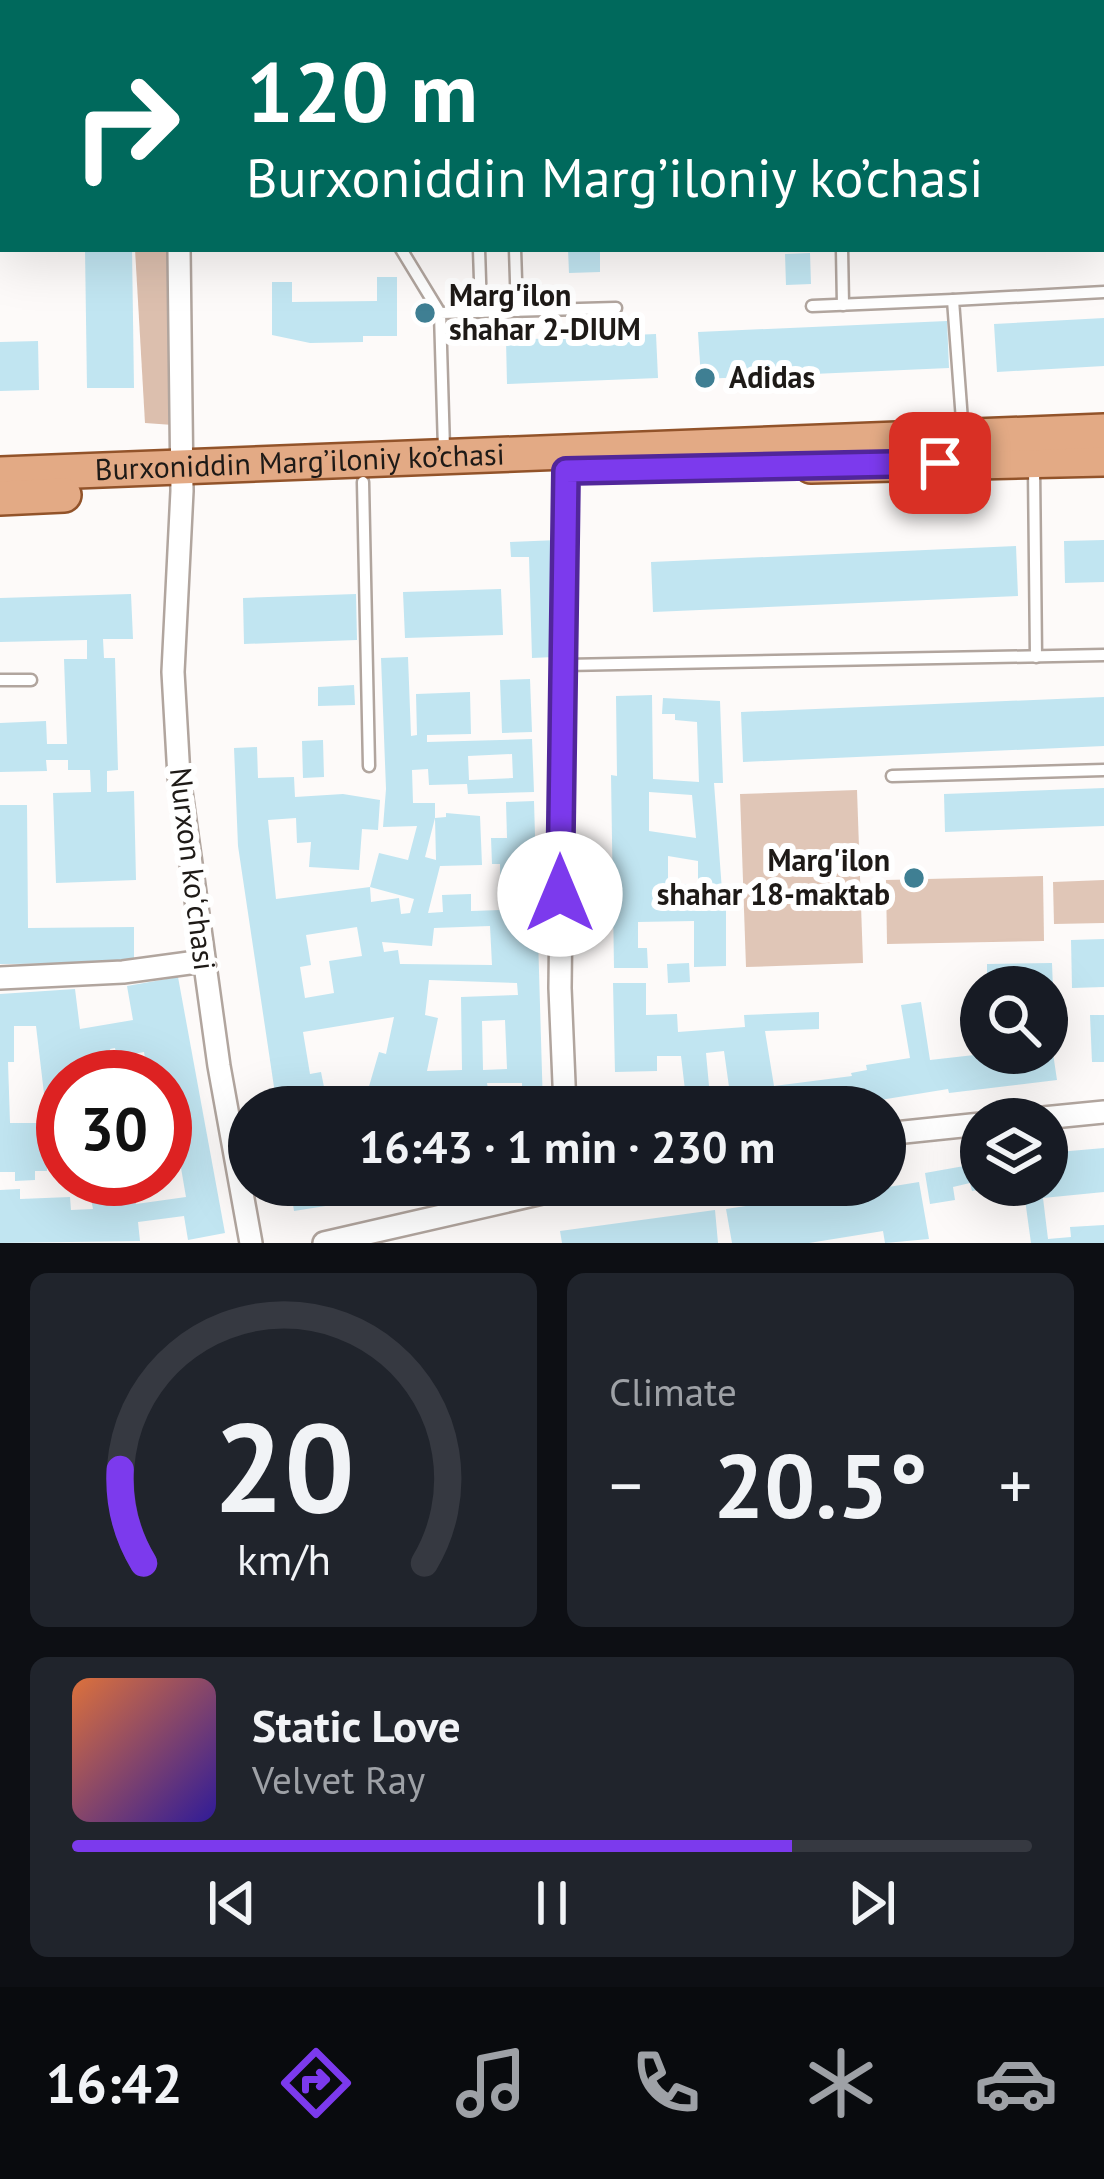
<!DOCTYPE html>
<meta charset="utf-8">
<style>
body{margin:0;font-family:"PT Sans",sans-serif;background:#20242c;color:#f1f3f6;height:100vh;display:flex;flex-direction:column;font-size:45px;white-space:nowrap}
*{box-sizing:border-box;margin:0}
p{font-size:39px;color:#9ea1a6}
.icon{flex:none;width:66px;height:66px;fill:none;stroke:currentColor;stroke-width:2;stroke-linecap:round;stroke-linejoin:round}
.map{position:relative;height:1243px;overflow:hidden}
.drawer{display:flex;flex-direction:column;gap:30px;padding:30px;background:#0d0f14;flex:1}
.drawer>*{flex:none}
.top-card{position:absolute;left:0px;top:0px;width:1104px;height:252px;box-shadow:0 12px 48px #0002;background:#00695c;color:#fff;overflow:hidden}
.fabs{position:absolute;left:960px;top:966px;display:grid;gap:24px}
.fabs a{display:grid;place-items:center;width:108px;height:108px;border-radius:50%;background:#171b24;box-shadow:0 12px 48px #0002;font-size:60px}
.speed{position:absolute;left:36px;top:1050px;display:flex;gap:24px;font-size:60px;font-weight:700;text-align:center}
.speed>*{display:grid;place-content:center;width:156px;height:156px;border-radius:50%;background:#171b24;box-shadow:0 12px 48px #0002;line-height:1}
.speed .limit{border:18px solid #d22;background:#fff;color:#111}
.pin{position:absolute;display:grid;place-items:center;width:102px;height:102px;color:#fff;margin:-51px;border-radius:24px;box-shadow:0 6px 18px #0006}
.me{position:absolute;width:132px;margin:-66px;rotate:0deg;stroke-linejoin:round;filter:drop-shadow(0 0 9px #0008)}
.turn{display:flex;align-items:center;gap:42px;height:252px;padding:0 48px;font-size:54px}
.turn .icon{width:156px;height:156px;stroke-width:2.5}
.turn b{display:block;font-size:84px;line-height:102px}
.big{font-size:90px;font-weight:800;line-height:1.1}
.drawer .card{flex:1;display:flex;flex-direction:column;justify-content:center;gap:18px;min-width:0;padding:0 42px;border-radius:18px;background:#20242c}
.drawer .dial{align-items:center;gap:0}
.dial svg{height:312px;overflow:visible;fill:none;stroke:#363941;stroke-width:7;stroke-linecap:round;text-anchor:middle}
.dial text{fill:#f1f3f6;stroke:none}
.song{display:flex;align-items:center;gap:36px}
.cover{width:144px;height:144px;border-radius:18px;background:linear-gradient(135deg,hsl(20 70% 55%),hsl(250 70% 35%))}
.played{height:12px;border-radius:6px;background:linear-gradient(90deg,#7c3aed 75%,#363941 75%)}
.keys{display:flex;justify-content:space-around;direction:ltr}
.heat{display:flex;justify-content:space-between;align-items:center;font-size:66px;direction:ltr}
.drawer .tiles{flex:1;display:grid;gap:30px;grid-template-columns:1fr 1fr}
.card:last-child{grid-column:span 2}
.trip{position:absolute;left:228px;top:1086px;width:678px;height:120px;border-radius:60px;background:#171b24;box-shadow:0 12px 48px #0002;font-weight:800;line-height:120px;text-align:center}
.tabs{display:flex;height:192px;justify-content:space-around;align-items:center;background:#090b0e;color:#9ea1a6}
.tabs .icon{width:84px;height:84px}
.tabs .active{color:#7c3aed}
.tabs b{font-size:54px;color:#f1f3f6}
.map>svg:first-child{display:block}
.green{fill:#e0c6b7}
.forest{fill:#dcbfae}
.building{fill:#c1e5f1;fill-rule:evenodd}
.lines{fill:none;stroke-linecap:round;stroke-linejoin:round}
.service-casing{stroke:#b1a59e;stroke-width:15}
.minor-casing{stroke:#b1a59e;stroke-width:26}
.primary-casing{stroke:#92532a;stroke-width:38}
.service{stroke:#fff;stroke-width:10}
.minor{stroke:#fff;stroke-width:21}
.primary{stroke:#e3aa85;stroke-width:33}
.route-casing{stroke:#51269a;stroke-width:30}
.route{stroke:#7c3aed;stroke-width:21}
.poi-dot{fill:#3f7f93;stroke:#fff;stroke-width:4.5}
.labels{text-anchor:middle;stroke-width:12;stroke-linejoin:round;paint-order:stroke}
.poi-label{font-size:30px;font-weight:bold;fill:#1e1a17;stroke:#fff;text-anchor:start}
.street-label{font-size:30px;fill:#1e1a17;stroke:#fff}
</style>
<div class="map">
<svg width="1104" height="1243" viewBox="0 0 1104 1243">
<rect width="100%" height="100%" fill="#fdfaf9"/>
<g class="green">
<path d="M857 790 863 963 746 967 740 794Z"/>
<path d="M1043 876 1044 941 887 944 886 880Z"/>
<path d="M1104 880V923L1054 924 1053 882Z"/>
</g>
<path class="forest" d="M135 249H169L173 425 145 423Z"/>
<g class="building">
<path d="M85 249H132L134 388H87Z"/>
<path d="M568 249H600V272L569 273Z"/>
<path d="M810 253 811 284 786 285 785 254Z"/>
<path d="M377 277H397V336H363V342L310 343 272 335V282H292V302L377 301Z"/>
<path d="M1104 318V366L997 372 994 324Z"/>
<path d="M947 321 949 368 701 379 698 332Z"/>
<path d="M656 334 658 378 507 384 506 340Z"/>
<path d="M38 341 39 390 0 391V342Z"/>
<path d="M558 540 559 575H552L554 657 532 658 529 557H511L510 542Z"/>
<path d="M1104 540V582L1065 583 1064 541Z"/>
<path d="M1016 546 1018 596 653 612 651 562Z"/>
<path d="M501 589 503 635 405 638 403 592Z"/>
<path d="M131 594 133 639H103L104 658H115L118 770 107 771V792L134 791 136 880 56 883 53 793 91 792 90 770H68V760H46L47 771 0 772V723L46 721 47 744H67L64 659H87V640L0 642V598Z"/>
<path d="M356 594 357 640 244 644 243 598Z"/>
<path d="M408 657 411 736 417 735 416 694 470 692 471 734 427 735V742L532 739 534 792 468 794 467 784 429 785 428 769 412 770 413 803H435V818L425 857 436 860 435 818 446 817V813L480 816 482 865 440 866 428 913 443 912 442 895 471 894V911L501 910 500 864H492L491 838H507L506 802 534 801 543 1107H522V1083H487L491 1107H471L468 1090 419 1091 421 1107H363L379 1052 386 1054 394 1017 303 1032 310 1074 321 1072 324 1087 309 1089 312 1107H277L238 846 234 748 257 747 258 778 294 777 295 797 343 794 380 800 378 830 362 829 359 870 309 867 311 842 297 843 296 818 268 820 276 899 370 887 379 853 408 860 417 826 383 827 386 789 381 658ZM512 754 513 778 469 780 468 756ZM370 887 414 899 410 913 401 914 399 898 371 902ZM490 926 492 965 400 964 398 950 384 952 382 942 432 946 434 928ZM357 927 362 956 329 961 334 993 305 998 300 967 311 965 306 935ZM429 980 517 983 518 995 461 997 462 1070 427 1071 438 1018 425 1015ZM505 1020 507 1069 483 1070 482 1021Z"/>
<path d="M530 679 532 732 502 733 500 680Z"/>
<path d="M354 685 355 705 318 706V687Z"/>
<path d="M652 695 653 779 699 782 697 722 675 720V714H662L663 698 720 701 723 783H714L723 904H726V966L694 967V921L638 922V948H647L648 968H614L611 775 617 776 616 696ZM649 792 692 795 696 838 649 831ZM668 856 698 861V884L668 885Z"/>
<path d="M1104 697V746L743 762 741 712Z"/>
<path d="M323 740 324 777 303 778 302 741Z"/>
<path d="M1104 788V826L945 832 944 794Z"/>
<path d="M0 805H27L28 928 134 927V963L0 964Z"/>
<path d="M1104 939V987L1072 988 1071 940Z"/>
<path d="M689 963 690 982 668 983 667 964Z"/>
<path d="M1052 963 1053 990 1047 991V987H987V964Z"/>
<path d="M178 977 225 1233 188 1240 184 1216 138 1222 140 1241 0 1243V1190L20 1189V1199L70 1197 71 1210 93 1209 87 1179H109L112 1194 134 1190 136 1204 186 1197 181 1168 165 1171V1153L178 1151 171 1112 165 1113V1077H161L159 1069 147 1071 144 1052 117 1057 115 1048 110 1049 115 1076 63 1077V1100L45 1102 36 1026H14V1062H8L10 1123H63V1144L47 1146V1171H35V1180L15 1181V1172H0V994L75 989 80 1029 133 1020 127 986Z"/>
<path d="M613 983H646V1015L677 1014 678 1032 745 1027 744 1015 819 1012V1029L765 1031 774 1086 852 1076 851 1073 867 1070 866 1065 910 1058 901 1005 921 1002 930 1060 992 1053H1047L1050 1033 1057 1080 949 1093 948 1089 837 1107H687L681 1056H657V1071L615 1072ZM724 1051 730 1094 710 1097 706 1053Z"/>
<path d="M1090 1015H1104V1062H1092Z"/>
<path d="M1104 1148V1192L1043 1198 1048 1239 1071 1237 1070 1227 1104 1225V1243H1031L1023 1185H1047V1153Z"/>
<path d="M981 1163V1185L993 1187 972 1191 970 1183 953 1187 955 1200 930 1204 925 1173Z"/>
<path d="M919 1182 929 1239 885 1243 883 1231 809 1243H732L726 1209 778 1201 779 1206 825 1199 824 1191 862 1185H876V1189Z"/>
<path d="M290 1185H439V1188L294 1211Z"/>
<path d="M715 1210 718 1243H562L560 1231Z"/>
</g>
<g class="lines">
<defs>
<g id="service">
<path d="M1101 149H1104"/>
<path d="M401 249 440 313"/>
<path d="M479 249 481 312"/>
<path d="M515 249 517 311"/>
<path d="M842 249 843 305"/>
<path d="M812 306 953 300"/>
<path d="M963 434 953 300 1104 292"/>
<path d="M444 449 440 313 616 308"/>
<path d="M1034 468 1036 657"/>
<path d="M363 482 369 766"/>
<path d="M565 665 1104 655"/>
<path d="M0 680H31"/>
<path d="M892 776 1104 770"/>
</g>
<g id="minor">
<path d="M175 0V3"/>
<path d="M624 3 625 0"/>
<path d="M179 249 182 491 173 672 179 777 219 1066 251 1243"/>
<path d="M0 978 123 972 204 961"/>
<path d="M565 1107 560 988 566 471"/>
<path d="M1033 1119 1104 1112"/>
<path d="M885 1134 981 1124"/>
<path d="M324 1243 577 1185"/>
</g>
<g id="primary">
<path d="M811 466 1104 459"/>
<path id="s1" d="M0 474 1104 431"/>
<path d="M0 498 64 495"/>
</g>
</defs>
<use href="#service" class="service-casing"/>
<use href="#minor" class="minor-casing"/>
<use href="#primary" class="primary-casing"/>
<use href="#service" class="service"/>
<use href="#minor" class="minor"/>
<use href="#primary" class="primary"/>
</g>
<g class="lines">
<defs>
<path id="route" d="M560 894 566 471 940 463"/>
</defs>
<use href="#route" class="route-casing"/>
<use href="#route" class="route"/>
</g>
<g class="poi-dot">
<circle cx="425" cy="313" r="12"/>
<circle cx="705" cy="378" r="12"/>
<circle cx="914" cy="878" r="12"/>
</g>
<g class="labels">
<g class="poi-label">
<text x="449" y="306">Marg'ilon<tspan x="449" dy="34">shahar 2-DIUM</tspan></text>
<text x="729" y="388">Adidas</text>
<text x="890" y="871" text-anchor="end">Marg'ilon<tspan x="890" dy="34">shahar 18-maktab</tspan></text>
</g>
<g class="street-label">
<text dy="10" stroke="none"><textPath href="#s1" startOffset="300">Burxoniddin Marg’iloniy ko’chasi</textPath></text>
<text transform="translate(192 869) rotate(83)" y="10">Nurxon koʻchasi</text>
</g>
</g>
</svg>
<div class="fabs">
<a><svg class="icon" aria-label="search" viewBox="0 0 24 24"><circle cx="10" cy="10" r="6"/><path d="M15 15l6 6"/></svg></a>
<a><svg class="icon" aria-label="layers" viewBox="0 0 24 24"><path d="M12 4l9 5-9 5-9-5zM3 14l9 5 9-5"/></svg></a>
</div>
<div class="speed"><div class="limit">30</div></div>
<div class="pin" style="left:940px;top:463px;background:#d93025"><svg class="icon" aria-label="arrive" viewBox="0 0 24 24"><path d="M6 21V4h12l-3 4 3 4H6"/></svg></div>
<svg class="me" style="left:560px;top:894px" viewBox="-20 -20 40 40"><circle r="19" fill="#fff"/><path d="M0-13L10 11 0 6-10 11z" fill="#7c3aed"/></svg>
<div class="trip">16:43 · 1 min · 230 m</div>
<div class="top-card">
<div class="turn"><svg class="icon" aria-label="right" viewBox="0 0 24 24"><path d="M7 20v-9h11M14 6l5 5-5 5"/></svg><div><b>120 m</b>Burxoniddin Marg’iloniy ko’chasi</div></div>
</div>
</div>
<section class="drawer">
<div class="tiles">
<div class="card dial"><svg viewBox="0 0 100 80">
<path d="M14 69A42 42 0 1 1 86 69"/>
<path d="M14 69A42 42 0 0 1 8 45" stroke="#7c3aed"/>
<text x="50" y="56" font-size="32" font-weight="700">20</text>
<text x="50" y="72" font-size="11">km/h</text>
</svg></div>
<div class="card"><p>Climate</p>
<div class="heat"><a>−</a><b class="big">20.5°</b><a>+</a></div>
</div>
<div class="card">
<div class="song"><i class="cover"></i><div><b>Static Love</b><p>Velvet Ray</p></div></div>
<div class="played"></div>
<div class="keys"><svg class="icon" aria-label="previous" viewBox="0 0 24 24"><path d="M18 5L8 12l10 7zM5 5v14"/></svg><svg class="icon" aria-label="pause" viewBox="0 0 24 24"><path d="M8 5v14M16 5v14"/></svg><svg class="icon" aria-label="next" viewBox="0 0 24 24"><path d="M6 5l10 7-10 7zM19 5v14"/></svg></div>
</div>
</div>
</section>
<nav class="tabs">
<b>16:42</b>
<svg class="icon active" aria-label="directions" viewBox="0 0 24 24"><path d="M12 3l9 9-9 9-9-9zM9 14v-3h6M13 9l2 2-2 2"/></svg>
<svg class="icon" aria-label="music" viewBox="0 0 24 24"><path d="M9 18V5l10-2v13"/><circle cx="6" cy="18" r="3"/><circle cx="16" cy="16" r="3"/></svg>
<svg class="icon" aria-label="phone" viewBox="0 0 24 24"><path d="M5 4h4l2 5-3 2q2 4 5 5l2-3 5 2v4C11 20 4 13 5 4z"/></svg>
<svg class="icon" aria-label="climate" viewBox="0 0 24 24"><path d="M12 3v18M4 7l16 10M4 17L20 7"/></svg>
<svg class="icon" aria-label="car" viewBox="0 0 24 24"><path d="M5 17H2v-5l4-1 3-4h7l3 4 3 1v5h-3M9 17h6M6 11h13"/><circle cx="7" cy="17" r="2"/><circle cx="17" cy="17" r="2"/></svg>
</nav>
